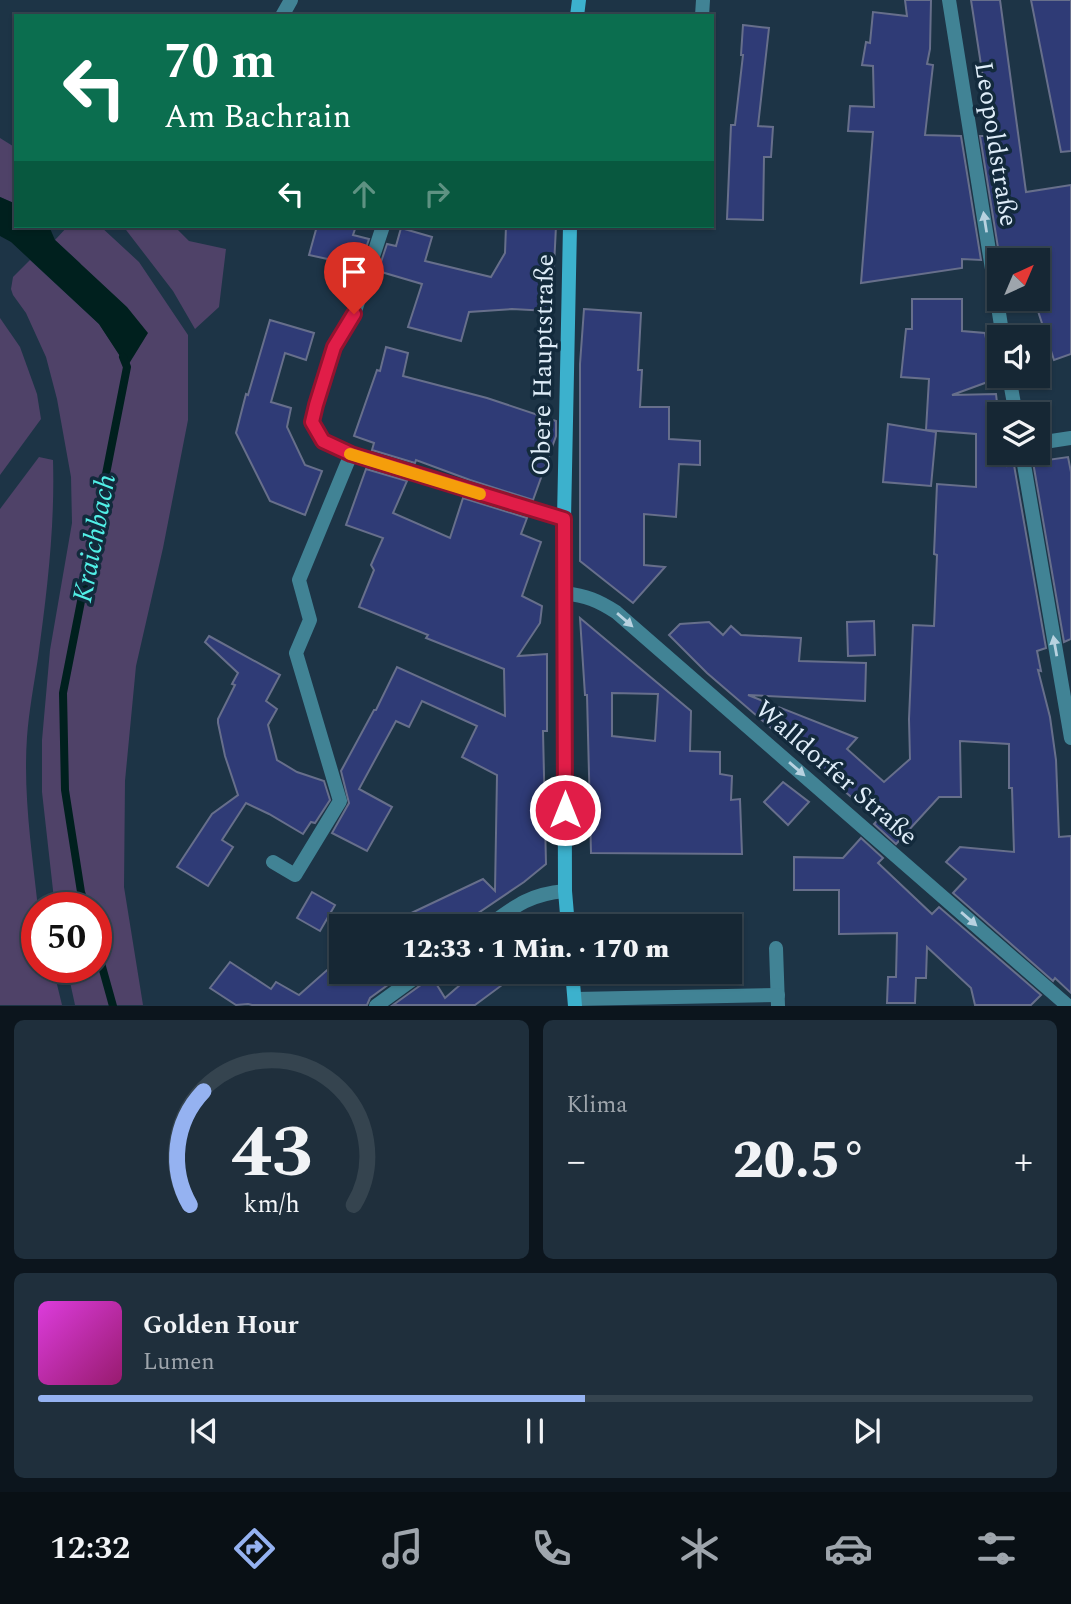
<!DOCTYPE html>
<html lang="de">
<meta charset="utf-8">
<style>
body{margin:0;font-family:Spectral,serif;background:#1f2f3c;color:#f1f3f6;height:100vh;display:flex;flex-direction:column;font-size:26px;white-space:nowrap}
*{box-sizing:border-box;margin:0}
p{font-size:23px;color:#9ea5ac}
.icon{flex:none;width:38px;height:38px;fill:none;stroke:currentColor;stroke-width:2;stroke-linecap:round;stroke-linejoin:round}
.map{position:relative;height:1006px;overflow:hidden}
.panel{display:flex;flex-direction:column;gap:14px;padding:14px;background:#0c151d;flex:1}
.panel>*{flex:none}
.top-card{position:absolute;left:14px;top:14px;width:700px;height:214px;border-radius:0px;box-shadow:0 2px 5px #0004,0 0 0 2px #35444f;background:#0b6e4f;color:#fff;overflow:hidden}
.needle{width:46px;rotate:44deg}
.buttons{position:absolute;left:987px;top:248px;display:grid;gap:14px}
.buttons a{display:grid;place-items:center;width:63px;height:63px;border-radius:0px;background:#162734;box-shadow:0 2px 5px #0004,0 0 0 2px #35444f;font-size:35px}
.speed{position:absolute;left:21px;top:892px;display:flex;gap:14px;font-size:35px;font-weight:700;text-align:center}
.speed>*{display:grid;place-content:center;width:91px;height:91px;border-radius:50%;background:#162734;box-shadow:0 2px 5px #0004,0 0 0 2px #35444f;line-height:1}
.speed .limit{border:10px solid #d22;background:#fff;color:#111}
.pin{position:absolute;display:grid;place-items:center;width:60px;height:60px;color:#fff;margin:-72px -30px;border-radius:50% 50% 50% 0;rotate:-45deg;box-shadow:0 0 7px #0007}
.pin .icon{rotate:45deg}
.me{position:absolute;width:77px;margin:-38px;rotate:0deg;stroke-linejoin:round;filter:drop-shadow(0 0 5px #0008)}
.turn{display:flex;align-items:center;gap:24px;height:147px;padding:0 35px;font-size:32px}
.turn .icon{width:91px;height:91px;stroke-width:2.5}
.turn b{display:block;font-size:49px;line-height:60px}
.lanes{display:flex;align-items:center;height:66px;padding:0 35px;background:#0003;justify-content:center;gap:35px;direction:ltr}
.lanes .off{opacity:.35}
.big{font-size:52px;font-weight:800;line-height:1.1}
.panel .widget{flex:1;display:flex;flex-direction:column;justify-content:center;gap:10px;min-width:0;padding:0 24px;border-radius:10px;background:#1f2f3c}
.panel .dial{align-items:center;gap:0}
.dial svg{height:182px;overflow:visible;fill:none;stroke:#35444f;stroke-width:7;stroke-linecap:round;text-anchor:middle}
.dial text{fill:#f1f3f6;stroke:none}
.song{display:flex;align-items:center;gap:21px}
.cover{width:84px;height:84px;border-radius:10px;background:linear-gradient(135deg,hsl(300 70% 55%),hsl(320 70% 35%))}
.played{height:7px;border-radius:4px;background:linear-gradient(90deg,#95b2f1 55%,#35444f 55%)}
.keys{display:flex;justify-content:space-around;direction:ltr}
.heat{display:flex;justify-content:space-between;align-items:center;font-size:38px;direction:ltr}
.panel .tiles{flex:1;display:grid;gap:14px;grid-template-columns:1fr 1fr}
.widget:last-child{grid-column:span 2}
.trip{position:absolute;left:329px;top:914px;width:413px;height:70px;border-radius:0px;background:#162734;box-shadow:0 2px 5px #0004,0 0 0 2px #35444f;font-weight:800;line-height:70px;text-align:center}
.tabs{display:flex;height:112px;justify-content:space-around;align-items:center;background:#091015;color:#9ea5ac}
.tabs .icon{width:49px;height:49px}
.tabs .on{color:#95b2f1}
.tabs b{font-size:32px;color:#f1f3f6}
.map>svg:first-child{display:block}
.green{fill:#4f4268}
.water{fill:#00201e}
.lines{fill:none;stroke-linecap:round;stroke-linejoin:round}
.stream{stroke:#00201e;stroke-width:8}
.building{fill:#2f3b76;stroke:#676f8b;stroke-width:2;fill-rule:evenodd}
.street{stroke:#418395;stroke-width:14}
.secondary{stroke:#3cb1cd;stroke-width:14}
.oneway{fill:#b8d2e0}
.route-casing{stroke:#92132f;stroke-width:18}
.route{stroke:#e11d48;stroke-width:12}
.slow{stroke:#f59e0b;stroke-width:12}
.labels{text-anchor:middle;stroke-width:7;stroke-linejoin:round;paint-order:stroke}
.street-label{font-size:26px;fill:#dfedf9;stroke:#132a3c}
.water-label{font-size:28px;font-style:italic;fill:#51f0e7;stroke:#132a3c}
</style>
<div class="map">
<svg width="1071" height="1006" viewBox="0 0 1071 1006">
<rect width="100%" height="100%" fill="#1d3446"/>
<g class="green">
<path d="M0 138 16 148V204L0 197Z"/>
<path d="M68 226H100L139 262 188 335V420L163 548 136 666 125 781 124 887 143 1005H75L67 968H96V908H55L42 792V740L50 650 72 523 71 477 57 399 46 357 26 313 13 295 11 289 13 277 30 260 99 324 127 366 80 263 55 240Z"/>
<path d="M123 226H174L189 241 226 249 219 307 195 329 173 291Z"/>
<path d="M0 318 20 347 37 394 41 419 0 475Z"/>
<path d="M39 457 53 460C55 527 47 592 38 658 34 684 29 711 27 737 23 794 32 852 38 908H37V968H53L62 1005H0V509Z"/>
</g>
<path class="water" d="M0 197 16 204V226H49L55 240 127 307 148 333 127 367 99 324 11 242 0 236Z"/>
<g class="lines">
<g class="stream">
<path d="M86 908 81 892 65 790 63 693 127 367 123 357"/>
<path d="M96 945 113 1006"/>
</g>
</g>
<g class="building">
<path d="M905 0H931L930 49 927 64 933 65 925 135 961 136 981 260 962 259V268L861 283 873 132 848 131 850 106 874 107 873 66 862 65 866 42 870 43 873 12 907 16Z"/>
<path d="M971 0H1000L1026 192 1071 185V354L1054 360 1038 311V256L1011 260H1000L980 136H992Z"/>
<path d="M1031 0H1071V151L1061 152Z"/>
<path d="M743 25 769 28 758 126 773 127 771 157H764L763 220 727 219 731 125H735L743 55H741Z"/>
<path d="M317 226H356L353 235 369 239 360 266 309 255Z"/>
<path d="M506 226H556L553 287 549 311 512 309 469 312 461 341 408 327 422 284 378 271 387 244 396 246 401 228 432 237 425 261 491 277 505 253Z"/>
<path d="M912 299H962V331L985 333 988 349 993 380 952 395 996 394 999 420V454H1005L1007 466 1014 465 1046 648 1037 651 1041 671 1038 670 1050 717 1056 760 1059 837 1071 836V993L1055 978 1053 981 953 893 966 879 946 862 960 847 1014 852 1012 788H1009V744L960 741 961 797H939L896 844 874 824 878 820 707 673 669 635 680 624 709 622 723 635 731 626 741 635 801 638 799 661 866 663 865 701 748 695 857 738 847 749 884 782 910 759 909 719 913 625 934 626 937 555 934 554 937 484 976 487V434L926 430 929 379 901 377 906 329H912Z"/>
<path d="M584 309 641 313 638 370H642L640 407H669V439L700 441V465L679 464 676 517 644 514V565L665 567 633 603 580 561V364Z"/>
<path d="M270 320 314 333 306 360 285 353 271 402 291 408 287 427 305 465 322 471 305 515 270 501 236 433 246 394 248 395Z"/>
<path d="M386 347 408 353 403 376 487 398 556 421V436L533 500 470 480 416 460 415 463 372 450 374 443 354 436 377 370 380 371Z"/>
<path d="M888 424 936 432 931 486 883 482Z"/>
<path d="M1068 457 1071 472V639L1064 642 1033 462Z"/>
<path d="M366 469 407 481 393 513 450 538 463 498 527 518 521 534 541 542 522 596 542 606 540 623 518 656 547 654V731H543L546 864 524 882 459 926H384L483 879 495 891 497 775 462 757 477 726 422 701 409 727 396 721 359 789 392 807 367 851 332 833 349 803 341 771 374 710H376L397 667 505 716 504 669 426 638 428 635 359 607 374 570 371 565 383 538 346 525Z"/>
<path d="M580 618 691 711 690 751 720 752V774L732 776 731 800 740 799 742 854 591 853 587 695H585ZM612 693 658 694 655 741 612 736Z"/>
<path d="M874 621 875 655 848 656 847 622Z"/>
<path d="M209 636 280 675 266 701 277 709 268 725 277 760 297 772 324 781 330 800 315 823 311 822 303 834 269 814 246 803 222 840 233 847 208 886 177 867 212 814 238 795 225 756 218 723V719L235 685 232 684 238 673 205 642Z"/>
<path d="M783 782 809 802 788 825 764 802Z"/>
<path d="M861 838 883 858 878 863 932 914 939 907 1041 995 1031 1005H975L971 988 927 947 926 978H916L915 1003H887L888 977H896L897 933 839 934V890H794V857L843 858Z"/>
<path d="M312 892 335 905 320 931 297 918Z"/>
<path d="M230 962 271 989 276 982 299 995 335 963 341 969V971H407L370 998 367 1005H252L248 1004 236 1005 210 988Z"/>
<path d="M476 971H521L475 1005H393L432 977 445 998Z"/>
</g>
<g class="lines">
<g class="street">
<path d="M949 0 1003 338"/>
<path d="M282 16 291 0"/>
<path d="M702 16 703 0"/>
<path d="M1009 376 1016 415"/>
<path d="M1038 443 1071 438"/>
<path d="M1022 453 1071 738"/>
<path d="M351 454 564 519"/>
<path d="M564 593C587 596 597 600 616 612L1068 1006"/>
<path d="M273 862 295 875 340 801 296 653 310 620 299 580 351 454 323 441 312 422 316 405 334 347 354 314 383 226"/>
<path d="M488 926C515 906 530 894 565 891"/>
<path d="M776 948 778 1006"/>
<path d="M575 999 778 995"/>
<path d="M376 1006 424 971"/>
</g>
<g class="secondary">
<path d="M577 16 579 0"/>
<path d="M568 926 565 891 564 519 570 226"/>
<path d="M572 971 575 1006"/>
</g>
</g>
<defs><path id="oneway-solid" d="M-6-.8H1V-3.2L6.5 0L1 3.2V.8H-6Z" transform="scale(1.75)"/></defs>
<g class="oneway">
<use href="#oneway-solid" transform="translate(985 222) rotate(-99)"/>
<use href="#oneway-solid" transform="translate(625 620) rotate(41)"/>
<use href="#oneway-solid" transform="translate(1055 646) rotate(-100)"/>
<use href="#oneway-solid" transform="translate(797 769) rotate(41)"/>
<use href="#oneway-solid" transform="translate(969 919) rotate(41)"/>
</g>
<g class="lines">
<defs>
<path id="route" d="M354 314 334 347 316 405 312 422 323 441 351 454 564 519 565 810"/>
</defs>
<use href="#route" class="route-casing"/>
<use href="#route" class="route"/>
<path class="slow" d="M350 454 480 494"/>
</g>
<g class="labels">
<g class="street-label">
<text transform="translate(997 144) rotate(81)" y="9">Leopoldstraße</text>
<text transform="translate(542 365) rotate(-89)" y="9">Obere Hauptstraße</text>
<text transform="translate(837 772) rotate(41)" y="9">Walldorfer Straße</text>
</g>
<g class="water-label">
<text transform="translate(93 538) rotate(-79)" y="10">Kraichbach</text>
</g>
</g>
</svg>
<div class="buttons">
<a><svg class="needle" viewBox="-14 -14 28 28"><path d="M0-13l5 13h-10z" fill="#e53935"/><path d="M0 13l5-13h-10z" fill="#9ea5ac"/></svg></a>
<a><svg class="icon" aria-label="sound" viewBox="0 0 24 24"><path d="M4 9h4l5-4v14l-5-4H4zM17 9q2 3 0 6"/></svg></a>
<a><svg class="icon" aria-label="layers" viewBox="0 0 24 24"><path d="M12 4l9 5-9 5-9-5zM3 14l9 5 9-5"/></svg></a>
</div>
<div class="speed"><div class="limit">50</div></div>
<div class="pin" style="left:354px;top:314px;background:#d93025"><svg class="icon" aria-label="arrive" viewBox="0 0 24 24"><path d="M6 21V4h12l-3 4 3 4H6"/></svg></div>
<svg class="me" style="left:565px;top:810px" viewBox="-20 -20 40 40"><circle r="17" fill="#e11d48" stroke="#fff" stroke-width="3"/><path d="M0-11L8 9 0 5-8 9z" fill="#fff"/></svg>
<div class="trip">12:33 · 1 Min. · 170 m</div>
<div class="top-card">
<div class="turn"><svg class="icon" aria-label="left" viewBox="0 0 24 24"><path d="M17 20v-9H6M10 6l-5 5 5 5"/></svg><div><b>70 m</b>Am Bachrain</div></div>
<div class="lanes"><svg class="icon" aria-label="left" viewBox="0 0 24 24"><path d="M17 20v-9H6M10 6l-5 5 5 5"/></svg><svg class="icon off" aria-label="ahead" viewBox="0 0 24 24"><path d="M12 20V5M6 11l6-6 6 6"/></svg><svg class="icon off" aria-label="right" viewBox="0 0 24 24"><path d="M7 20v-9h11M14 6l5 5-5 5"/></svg></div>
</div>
</div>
<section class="panel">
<div class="tiles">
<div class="widget dial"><svg viewBox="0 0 100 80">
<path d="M14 69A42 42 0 1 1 86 69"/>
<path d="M14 69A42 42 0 0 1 20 19" stroke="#95b2f1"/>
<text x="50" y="56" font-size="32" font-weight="700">43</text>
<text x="50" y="72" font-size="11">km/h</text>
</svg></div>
<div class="widget"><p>Klima</p>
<div class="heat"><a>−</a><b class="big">20.5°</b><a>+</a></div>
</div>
<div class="widget">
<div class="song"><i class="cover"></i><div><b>Golden Hour</b><p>Lumen</p></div></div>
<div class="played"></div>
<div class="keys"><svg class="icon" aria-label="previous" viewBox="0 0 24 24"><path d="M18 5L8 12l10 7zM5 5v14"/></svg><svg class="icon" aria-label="pause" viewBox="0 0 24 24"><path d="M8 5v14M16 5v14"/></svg><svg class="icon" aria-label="next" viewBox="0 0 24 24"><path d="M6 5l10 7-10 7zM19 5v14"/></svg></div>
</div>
</div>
</section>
<nav class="tabs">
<b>12:32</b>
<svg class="icon on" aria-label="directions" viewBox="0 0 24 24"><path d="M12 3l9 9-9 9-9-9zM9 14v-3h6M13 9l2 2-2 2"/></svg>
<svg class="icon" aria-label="music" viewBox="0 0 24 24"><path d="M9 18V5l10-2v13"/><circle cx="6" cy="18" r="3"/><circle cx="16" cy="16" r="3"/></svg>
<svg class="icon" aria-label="phone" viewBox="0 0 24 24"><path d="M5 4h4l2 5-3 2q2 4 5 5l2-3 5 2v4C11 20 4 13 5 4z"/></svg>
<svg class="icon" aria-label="climate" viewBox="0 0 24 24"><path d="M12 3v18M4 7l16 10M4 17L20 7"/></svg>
<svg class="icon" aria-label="car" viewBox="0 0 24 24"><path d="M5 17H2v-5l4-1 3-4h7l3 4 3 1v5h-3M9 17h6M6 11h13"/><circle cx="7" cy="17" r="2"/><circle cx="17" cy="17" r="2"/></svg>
<svg class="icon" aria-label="filters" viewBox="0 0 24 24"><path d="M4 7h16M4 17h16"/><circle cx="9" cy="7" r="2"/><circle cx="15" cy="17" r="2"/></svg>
</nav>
